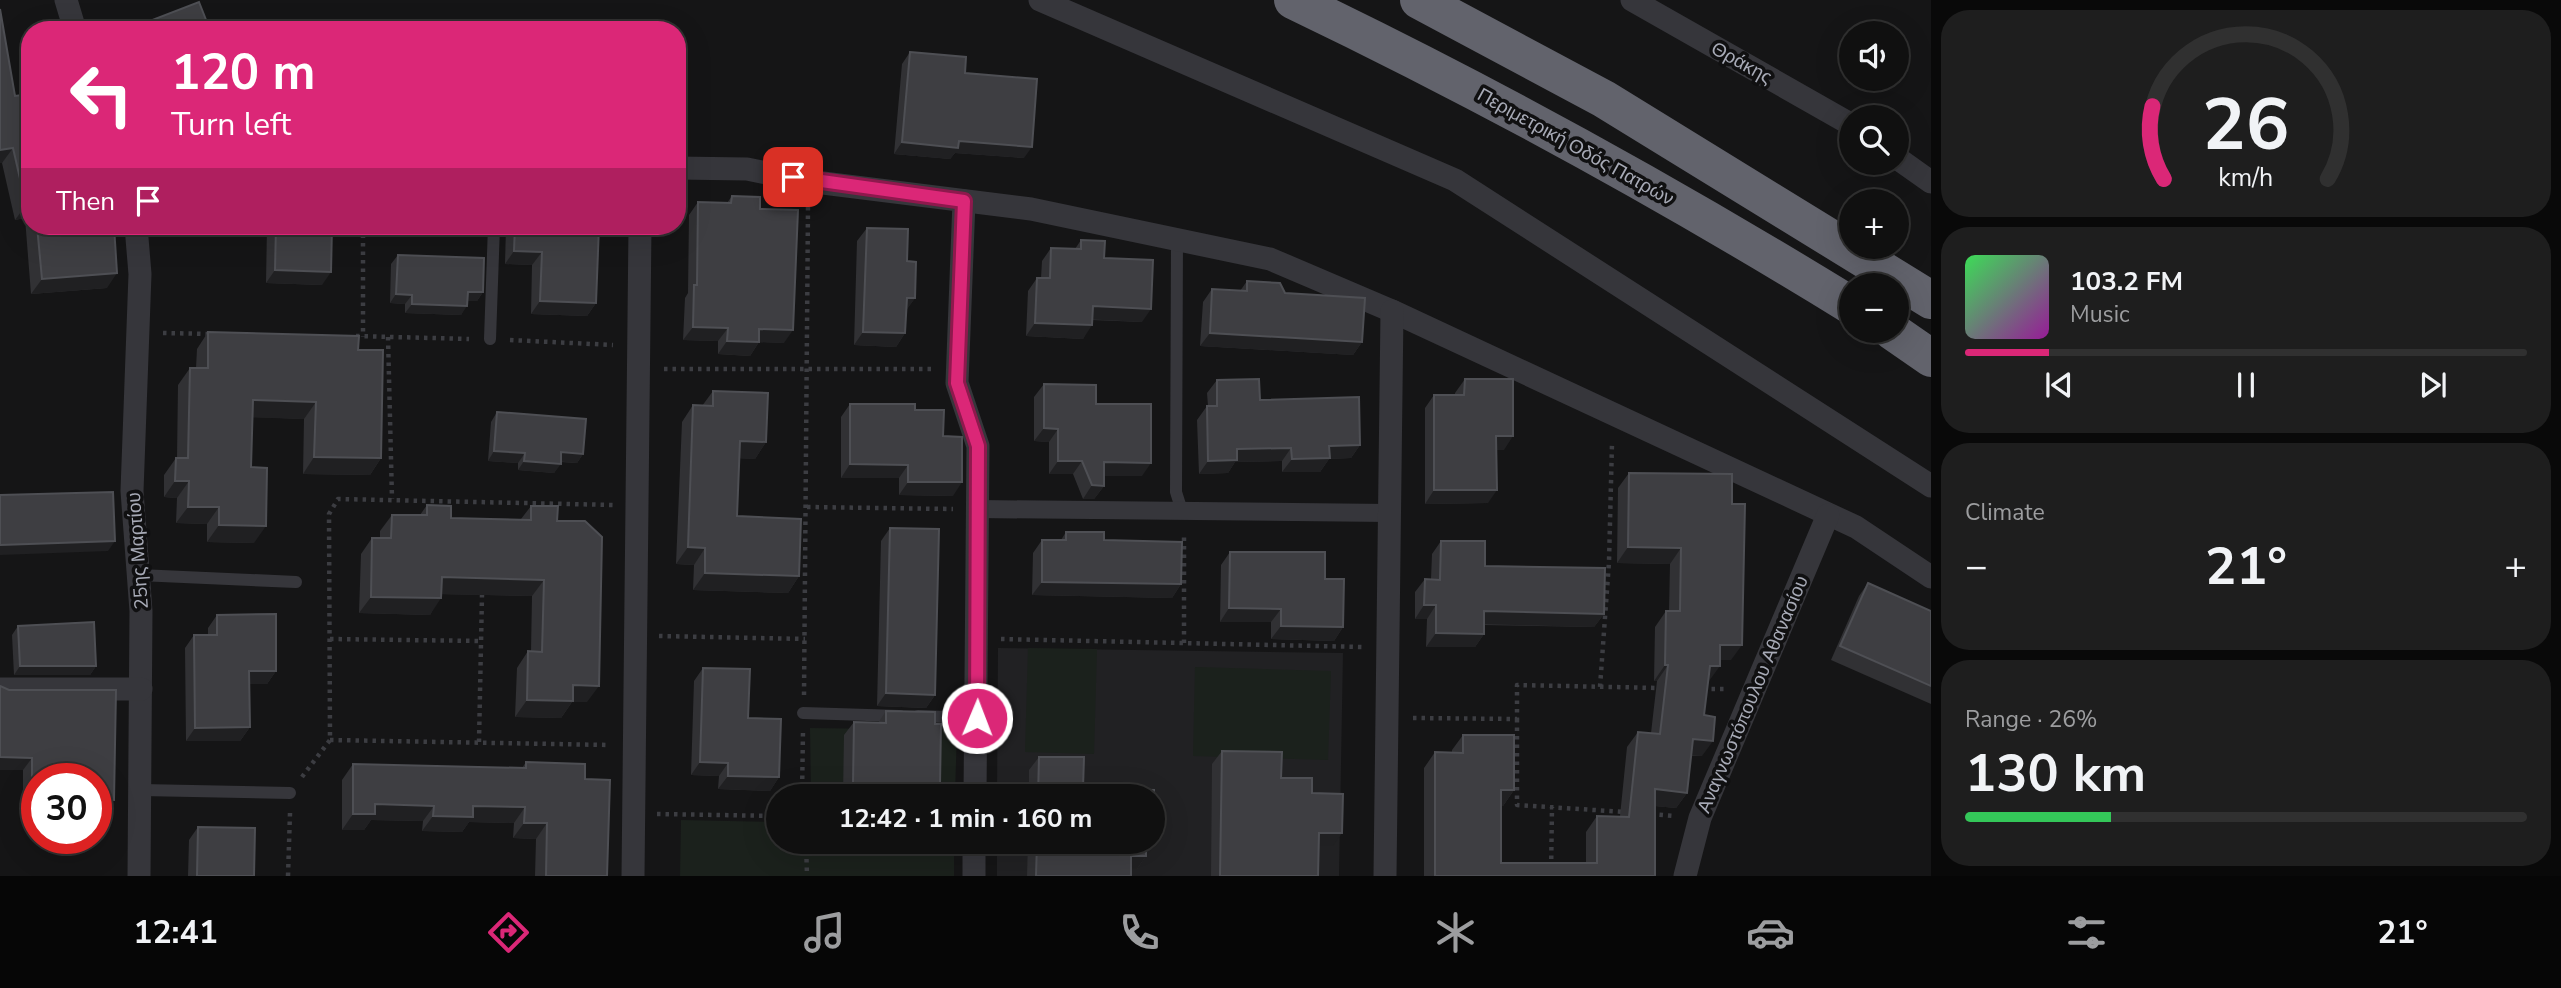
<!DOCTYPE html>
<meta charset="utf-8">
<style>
body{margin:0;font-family:"Nunito Sans",sans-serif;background:#1e1e1e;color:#f1f3f6;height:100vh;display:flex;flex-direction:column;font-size:26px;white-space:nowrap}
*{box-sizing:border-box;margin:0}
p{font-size:23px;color:#9c9d9f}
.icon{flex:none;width:38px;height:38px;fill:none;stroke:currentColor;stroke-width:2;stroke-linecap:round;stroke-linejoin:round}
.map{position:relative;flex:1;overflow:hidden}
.drawer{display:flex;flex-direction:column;gap:10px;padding:10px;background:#090909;width:630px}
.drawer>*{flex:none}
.guide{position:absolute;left:21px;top:21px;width:665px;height:214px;border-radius:28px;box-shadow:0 7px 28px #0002,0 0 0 2px #303030;background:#db2777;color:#fff;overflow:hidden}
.fabs{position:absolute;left:1839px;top:21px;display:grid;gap:14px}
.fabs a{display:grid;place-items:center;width:70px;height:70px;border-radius:50%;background:#101010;box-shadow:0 7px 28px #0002,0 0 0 2px #303030;font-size:35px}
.speed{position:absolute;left:21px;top:763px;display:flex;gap:14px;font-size:35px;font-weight:700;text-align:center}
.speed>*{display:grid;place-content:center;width:91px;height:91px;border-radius:50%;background:#101010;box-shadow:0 7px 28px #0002,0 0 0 2px #303030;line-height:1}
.speed .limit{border:10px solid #d22;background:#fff;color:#111}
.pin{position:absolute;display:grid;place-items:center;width:60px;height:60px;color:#fff;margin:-30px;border-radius:14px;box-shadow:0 4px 10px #0006}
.me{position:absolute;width:77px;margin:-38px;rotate:1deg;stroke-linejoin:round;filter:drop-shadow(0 0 5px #0008)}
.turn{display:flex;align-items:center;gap:24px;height:147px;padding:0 35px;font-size:32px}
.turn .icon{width:91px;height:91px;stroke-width:2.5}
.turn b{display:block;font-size:49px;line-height:60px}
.then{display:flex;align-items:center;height:66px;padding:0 35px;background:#0003;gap:14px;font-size:26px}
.big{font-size:52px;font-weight:700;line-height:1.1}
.drawer .tile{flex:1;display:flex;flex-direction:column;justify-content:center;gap:10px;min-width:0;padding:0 24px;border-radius:28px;background:#1e1e1e}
.drawer .dial{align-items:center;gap:0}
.dial svg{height:182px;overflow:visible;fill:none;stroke:#303030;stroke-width:7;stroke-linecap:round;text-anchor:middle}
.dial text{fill:#f1f3f6;stroke:none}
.song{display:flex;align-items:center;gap:21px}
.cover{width:84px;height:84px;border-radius:10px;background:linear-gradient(135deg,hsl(130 70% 55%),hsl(300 70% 35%))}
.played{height:7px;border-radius:4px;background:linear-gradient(90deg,#db2777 15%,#303030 15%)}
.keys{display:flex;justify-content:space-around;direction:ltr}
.heat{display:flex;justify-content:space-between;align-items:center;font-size:38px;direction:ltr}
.charge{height:10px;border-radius:5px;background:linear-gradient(90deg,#34c759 26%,#303030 0)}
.trip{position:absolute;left:766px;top:784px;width:399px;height:70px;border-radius:35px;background:#101010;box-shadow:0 7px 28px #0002,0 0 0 2px #303030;font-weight:700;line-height:70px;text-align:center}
.tab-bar{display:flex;height:112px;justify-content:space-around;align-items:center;background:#060606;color:#9c9d9f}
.tab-bar .icon{width:49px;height:49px}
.tab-bar .active{color:#db2777}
.tab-bar b{font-size:32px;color:#f1f3f6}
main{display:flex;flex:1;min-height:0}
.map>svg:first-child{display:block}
.built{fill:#212123}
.green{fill:#1b211c}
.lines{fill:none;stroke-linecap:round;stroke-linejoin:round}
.path{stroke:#3c3d42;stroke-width:4.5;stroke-dasharray:3.5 5;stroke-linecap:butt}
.service{stroke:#36363b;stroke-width:12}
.pedestrian{stroke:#36363b;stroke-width:18}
.minor{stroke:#36363b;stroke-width:23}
.motorway{stroke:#62636c;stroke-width:38}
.wall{fill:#313134}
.shaded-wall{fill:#202022}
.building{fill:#3e3e42;stroke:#4e4f54;stroke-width:2}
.route-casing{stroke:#8e194d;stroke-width:18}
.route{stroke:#db2777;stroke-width:12}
.labels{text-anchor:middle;stroke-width:7;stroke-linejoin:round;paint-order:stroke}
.street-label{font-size:19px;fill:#a7aab6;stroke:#101011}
</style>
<main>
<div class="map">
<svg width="1931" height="876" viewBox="0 0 1931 876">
<rect width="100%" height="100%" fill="#151516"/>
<path class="built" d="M998 648 1343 653 1339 876H997V842H1153V796H997Z"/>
<g class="green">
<path d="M1028 648 1097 649 1094 754 1025 752Z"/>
<path d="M1195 667 1331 671 1328 760 1193 756Z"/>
<path d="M810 728 957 730 955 796H811Z"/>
<path d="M681 820 779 822V842H954V876H680Z"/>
</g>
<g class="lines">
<g class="path">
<path d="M363 226V337"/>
<path d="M163 333 210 334"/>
<path d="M356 336 469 339"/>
<path d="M388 337 392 499"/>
<path d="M510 340 613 345"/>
<path d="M664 369H932"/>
<path d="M807 507 953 509"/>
<path d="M659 636 805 639"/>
<path d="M330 639 481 641"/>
<path d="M1001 639 1363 647"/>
<path d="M1184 643V533"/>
<path d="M1600 687 1609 562 1612 443"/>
<path d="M1703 689H1725"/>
<path d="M804 695 808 206"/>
<path d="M1413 718 1517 719V685L1659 688"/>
<path d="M1517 719V805L1625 812"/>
<path d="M330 740 609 745"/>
<path d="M479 742 482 595"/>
<path d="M302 777 330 740 329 514 338 499 614 505"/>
<path d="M802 796 803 731"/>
<path d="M657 814 779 816"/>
<path d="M1651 814 1674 816"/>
<path d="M806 842 807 876"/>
<path d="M288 876 290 813"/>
<path d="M1551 876 1552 807"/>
</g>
<g class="service">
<path d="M1177 240 1176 492 1182 511"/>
<path d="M490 339 494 226"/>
<path d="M139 575 296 582"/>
<path d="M803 713 900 716"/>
<path d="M918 716 977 718"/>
<path d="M141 790 290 793"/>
</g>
<path class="pedestrian" d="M978 509 1389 513"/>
<g class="minor">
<path d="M66 0 75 30"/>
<path d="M1040 0 1455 180 1931 486"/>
<path d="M1632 0 1852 125"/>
<path d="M1897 158 1931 182"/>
<path d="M677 168 747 169 807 181 1031 209 1270 259 1392 311 1856 527 1931 577"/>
<path d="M964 201 957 383 978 446 975 796"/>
<path d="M136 226 140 274 132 491 141 611 139 876"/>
<path d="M0 689H141"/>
<path d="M633 876 640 226"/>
<path d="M974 876V842"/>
<path d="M1385 876 1392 311"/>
<path d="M1685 876 1700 818 1828 515"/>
</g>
<g class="motorway">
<path d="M1293 0C1485 92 1670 194 1852 306"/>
<path d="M1419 0 1604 99 1931 300"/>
<path d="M1892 331 1931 358"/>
</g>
</g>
<g class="wall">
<path d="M910 52 965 73 1024 158 955 153 950 159 894 154 902 64Z"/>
<path d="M30 94V226H114L107 288 31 294 25 218 15 220 2 163 15 96Z"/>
<path d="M732 196 760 209 784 343 759 342 750 356 718 354V341L683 340 685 298 688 293 689 215 698 202 727 203Z"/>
<path d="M267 226H348L344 231H332L322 285 266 283Z"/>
<path d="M506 226H599L596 303 587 316 531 314 532 265 505 264Z"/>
<path d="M867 228 907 261 915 298 906 310 905 333 896 347 854 345 857 241Z"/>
<path d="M1081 240 1104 258 1142 322 1092 320 1083 339 1026 336 1028 291 1037 278H1041L1042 261 1051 248 1075 249Z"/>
<path d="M398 255 483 292 477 301H468L461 315 405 313V304L390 303 391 264Z"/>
<path d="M1247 281 1285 293 1362 342 1353 355 1200 346 1203 302 1212 289 1240 291Z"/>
<path d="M208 332 358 350 381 458 370 475 303 474 304 419 252 417 251 467 254 543 207 542V524L176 523 177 498 164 497V475L176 458H177L178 385 190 368H196L197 349Z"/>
<path d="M1465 379 1504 450H1496L1488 503 1425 504V408L1434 395H1455V393Z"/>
<path d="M1217 380 1260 400 1360 445 1351 458 1329 459 1320 472H1282V461L1235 462 1228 473 1199 474 1197 420 1207 406H1208L1207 393Z"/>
<path d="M1044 384 1096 404 1142 476H1104V486L1094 499H1083L1073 474H1049V442L1034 441V397Z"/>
<path d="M713 391 766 442 755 459 739 458 737 516 799 576 788 593 693 590 694 565 676 564 682 422 693 405 702 406Z"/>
<path d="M850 404 915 410 943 436 953 496 899 495V478H841V417Z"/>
<path d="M497 412 583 454 577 463 561 462 554 473 518 470V463L488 461 491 422Z"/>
<path d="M1629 473 1732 474 1731 660H1720L1708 681 1704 715 1702 756H1691L1687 793 1676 808 1655 806V876H1424V768L1435 752 1452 753V750L1463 735 1514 790 1503 806H1501V863H1586V832L1597 816H1620L1627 747 1638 732 1651 733 1657 681H1654L1655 627 1666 611H1669L1670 564 1617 563 1618 488Z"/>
<path d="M427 505 451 518 521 519 531 506 557 521 587 702H572L561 718 515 717 517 668 528 651H531L532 596 441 594 430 615 359 613 361 554 372 538H380V531L392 515H420Z"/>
<path d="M890 528 935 695 926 708 877 706 881 541Z"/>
<path d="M1066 532 1104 540 1181 584 1172 598 1032 595 1033 553 1042 540H1061Z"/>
<path d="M1441 541 1485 566 1604 614 1594 627 1484 625V634L1475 647H1426L1427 619H1415V592L1425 579H1431L1432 554Z"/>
<path d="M1230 552 1325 579 1343 627 1334 641 1271 639V622H1220L1221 565Z"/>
<path d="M1868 583 1931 611V704L1831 660 1859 596Z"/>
<path d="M217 615 276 671 267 684H249L250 727 240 741H186L185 648 194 635H208V628Z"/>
<path d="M18 626 96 666 90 675H14L12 635Z"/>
<path d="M703 668 748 718 779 777 770 791 718 789 719 776 691 775 694 681Z"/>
<path d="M0 686 114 800 105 812H99L37 828H23V770Z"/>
<path d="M886 711 935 724 940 785 932 796H843L844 735 854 722 878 723Z"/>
<path d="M1222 751 1281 778 1312 793 1333 846H1319L1318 876H1211L1212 764Z"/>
<path d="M1039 757 1083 788 1153 796H1029V770Z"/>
<path d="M526 762 585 779 607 876H535L536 839 513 838 514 823 469 822 462 832 422 831 423 821 371 820 364 830H342V780L353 764 522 768Z"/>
<path d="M198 827 254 876H188L189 840Z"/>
<path d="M1028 842H1151L1146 849V856L1137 869H1131V876H1027Z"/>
</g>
<g class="shaded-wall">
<path d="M959 141 1032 147 1024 158 955 153 950 159 894 154 902 142Z"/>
<path d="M13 148 2 163H0V150Z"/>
<path d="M30 204V211L25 218 15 220 26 205Z"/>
<path d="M327 226H348L344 231H323Z"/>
<path d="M514 251 542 252 532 265 505 264Z"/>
<path d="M275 270 331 272 322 285 266 283Z"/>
<path d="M117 273 107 288 31 294 42 279Z"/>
<path d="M468 292H483L477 301H462Z"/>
<path d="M396 294 412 295 405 304 390 303Z"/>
<path d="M907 298H915L905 312Z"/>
<path d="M540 301 596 303 587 316 531 314Z"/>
<path d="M412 304 467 306 461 315 405 313Z"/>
<path d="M1093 306 1151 309 1142 322 1084 319Z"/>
<path d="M1035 323 1092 325 1083 339 1026 336Z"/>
<path d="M693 327 728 328 718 341 683 340Z"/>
<path d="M759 329 793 330 784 343 750 342Z"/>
<path d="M863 332 905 333 896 347 854 345Z"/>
<path d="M1210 333 1362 342 1353 355 1200 346Z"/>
<path d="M727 341 759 342 750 356 718 354Z"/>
<path d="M253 400 316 402 304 419 241 417Z"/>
<path d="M1044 428 1058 429 1049 442 1034 441Z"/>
<path d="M1496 436H1513L1504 450H1487Z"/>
<path d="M740 441 766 442 755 459 728 458Z"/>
<path d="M1360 445 1351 458 1329 459 1320 472H1282L1292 459 1329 446Z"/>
<path d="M1291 448 1282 461 1235 462 1228 473 1199 474 1208 461 1237 449Z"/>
<path d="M494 451 525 453 518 463 488 461Z"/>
<path d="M561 452 583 454 577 463 555 461Z"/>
<path d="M314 457 381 458 370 475 303 474Z"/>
<path d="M524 461 561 464 554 473 518 470Z"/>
<path d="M1058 461H1082L1073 474H1049Z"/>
<path d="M1104 462 1151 463 1142 476H1095Z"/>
<path d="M850 464 908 465 899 478H841Z"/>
<path d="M175 481H189L177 498 164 497Z"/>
<path d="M908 482H962L953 496 899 495Z"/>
<path d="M1092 485 1104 486 1094 499H1083Z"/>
<path d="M1434 490H1497L1488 503 1425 504Z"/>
<path d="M188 507H219L207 524 176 523Z"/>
<path d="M219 525 266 526 254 543 207 542Z"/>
<path d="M115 541 108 551 0 555V545Z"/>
<path d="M688 547 705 548 694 565 676 564Z"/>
<path d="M1628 547 1681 548 1670 564 1617 563Z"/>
<path d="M705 573 799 576 788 593 693 590Z"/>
<path d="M442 577 544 580 532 596 430 594Z"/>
<path d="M1042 582 1181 584 1172 598 1032 595Z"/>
<path d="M371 597 441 598 430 615 359 613Z"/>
<path d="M1424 605H1436L1427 619H1415Z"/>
<path d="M1229 608 1281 609 1271 622H1220Z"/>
<path d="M1484 611 1604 614 1594 627 1475 624Z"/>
<path d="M1281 626 1343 627 1334 641 1271 639Z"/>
<path d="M1436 633 1484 634 1475 647H1426Z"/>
<path d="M1720 645H1742L1731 660H1709Z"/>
<path d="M1665 665H1668L1657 681H1654Z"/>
<path d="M20 666H96L90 675H14Z"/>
<path d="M1710 666H1720L1709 681H1699Z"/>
<path d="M249 671H276L267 684H240Z"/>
<path d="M573 685 599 686 587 702H572L561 718 515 717 527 700Z"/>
<path d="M886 693 935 695 926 708 877 706Z"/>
<path d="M250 727 240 741H186L195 728Z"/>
<path d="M1693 739 1713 741 1702 756 1682 755Z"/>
<path d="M0 757 32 758 23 770H0Z"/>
<path d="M700 762 728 763 719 776 691 775Z"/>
<path d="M728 776 779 777 770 791 718 789Z"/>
<path d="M853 784 940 785 932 796H844Z"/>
<path d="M1655 789 1687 793 1676 808 1644 805Z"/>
<path d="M1501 790H1514L1503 806H1490Z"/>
<path d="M99 800H114L105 812H96Z"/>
<path d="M375 804 434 806 423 821 371 820 364 830H342L353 814Z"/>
<path d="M473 806 525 807 514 823 469 822 462 832 422 831 433 816Z"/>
<path d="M32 816H37V828H23Z"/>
<path d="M524 823H547L536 839 513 838Z"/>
<path d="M1319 833H1342L1333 846H1310Z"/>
<path d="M1131 856H1146L1137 869H1122Z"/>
</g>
<g class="building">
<path d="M199 2 210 30H135L134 27Z"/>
<path d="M0 9 15 96 30 94V204L26 205 13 148 0 150Z"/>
<path d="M910 52 966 57 965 73 1037 79 1032 147 959 141 958 148 902 142Z"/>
<path d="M732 196 760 197V209L798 210 793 330 759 329V342L727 341 728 328 693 327 694 285H697L698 202 731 203Z"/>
<path d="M37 226H114L117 273 42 279Z"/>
<path d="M276 226H332L331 272 275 270Z"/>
<path d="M515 226H599L596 303 540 301 542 252 514 251Z"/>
<path d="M867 228 908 229 907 261 916 262 915 298H907L905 333 863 332Z"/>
<path d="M1081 240 1105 241 1104 258 1153 260 1151 309 1093 306 1092 325 1035 323 1037 278H1050L1051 248 1081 249Z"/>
<path d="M398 255 484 258 483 292H468L467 306 412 304V295L396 294Z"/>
<path d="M1247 281 1280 283 1285 293 1365 298 1362 342 1210 333 1212 289 1247 291Z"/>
<path d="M208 332 359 336 358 350H383L381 458 314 457 316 402 253 400 251 467 267 468 266 526 219 525V507H188L189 481H175L176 458H188L190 368H208Z"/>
<path d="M1259 379 1260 400 1359 397 1360 445 1329 446 1330 458 1292 459 1291 448 1237 449V460L1208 461 1207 406H1217V380Z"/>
<path d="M1465 379H1513V436H1496L1497 490H1434V395H1464Z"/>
<path d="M1044 384 1096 385V404H1151V463L1104 462V486L1092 485 1082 461H1058V429L1044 428Z"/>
<path d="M713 391 768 393 766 442 740 441 737 516 801 519 799 576 705 573V548L688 547 693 405 713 406Z"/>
<path d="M850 404H915V410H944L943 436 962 437V482H908V465L850 464Z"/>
<path d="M497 412 586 419 583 454 561 452V464L524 461 525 453 494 451Z"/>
<path d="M1629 473 1732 474V504H1745L1742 645H1720V666H1710L1704 715 1715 717 1713 741 1693 739 1687 793 1655 789V876H1435V752L1463 753V735H1514V790H1501V863H1597V816L1629 817 1638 732 1660 734 1668 665H1665L1666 611H1680L1681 548 1628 547Z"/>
<path d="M113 492 115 541 0 545V495Z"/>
<path d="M427 505 451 506V518L531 520V506H558L557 521H585L602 537 599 686 573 685V701L527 700 528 651 542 652 544 580 442 577 441 598 371 597 372 538H391L392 515H427Z"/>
<path d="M890 528 939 529 935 695 886 693Z"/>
<path d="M1066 532H1104V540L1182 542 1181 584 1042 582V540H1066Z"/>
<path d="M1441 541H1485V566L1605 568 1604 614 1484 611V634L1436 633V605H1424L1425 579 1440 580Z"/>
<path d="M1230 552H1325V579H1344L1343 627 1281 626V609L1229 608Z"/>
<path d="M1868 583 1931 611V686L1840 646Z"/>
<path d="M276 614V671H249L250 727 195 728 194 635H217V615Z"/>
<path d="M94 622 96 666H20L18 626Z"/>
<path d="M703 668 750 669 748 718 781 719 779 777 728 776V763L700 762Z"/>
<path d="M0 686 9 690H116L114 800H99V816H96V779H37V816H32V758L0 757Z"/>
<path d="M886 711 935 712V724H941L940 785 853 784 854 722 886 723Z"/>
<path d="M1222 751 1282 752 1281 778H1312V793L1343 794 1342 833H1319L1318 876H1220Z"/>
<path d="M1039 757H1084L1083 788 1154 790 1153 837V796H1038Z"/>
<path d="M526 762 585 764V779L610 780 607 876H546L547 823H524L525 807 473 806V817L433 816 434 806 375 804V814H353V764L526 768Z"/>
<path d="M198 827 255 828 254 876H197Z"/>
<path d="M1037 842H1146V856H1131V876H1036Z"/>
</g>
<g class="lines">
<defs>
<path id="route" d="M793 177 964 201 957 383 978 446 977 718"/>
</defs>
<use href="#route" class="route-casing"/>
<use href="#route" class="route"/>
</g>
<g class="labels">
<g class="street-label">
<text transform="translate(1742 62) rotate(29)" y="7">Θράκης</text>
<text transform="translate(1576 146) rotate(29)" y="7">Περιμετρική Οδός Πατρών</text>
<text transform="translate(137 551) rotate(-94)" y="7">25ης Μαρτίου</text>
<text transform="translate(1752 694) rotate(-67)" y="7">Αναγνωστόπουλου Αθανασίου</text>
</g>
</g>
</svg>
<div class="fabs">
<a><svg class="icon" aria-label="sound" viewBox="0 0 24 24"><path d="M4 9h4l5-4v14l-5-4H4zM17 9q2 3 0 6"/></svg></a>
<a><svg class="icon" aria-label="search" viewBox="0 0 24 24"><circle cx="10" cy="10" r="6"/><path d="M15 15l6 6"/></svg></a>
<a>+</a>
<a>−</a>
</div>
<div class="speed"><div class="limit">30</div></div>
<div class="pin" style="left:793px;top:177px;background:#d93025"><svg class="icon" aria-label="arrive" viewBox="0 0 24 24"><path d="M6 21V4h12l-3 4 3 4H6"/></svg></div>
<svg class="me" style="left:977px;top:718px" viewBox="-20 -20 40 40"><circle r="17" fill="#db2777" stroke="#fff" stroke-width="3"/><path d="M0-11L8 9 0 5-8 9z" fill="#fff"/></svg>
<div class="trip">12:42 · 1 min · 160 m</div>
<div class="guide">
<div class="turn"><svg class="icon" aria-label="left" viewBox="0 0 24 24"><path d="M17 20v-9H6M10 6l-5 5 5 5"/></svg><div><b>120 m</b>Turn left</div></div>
<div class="then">Then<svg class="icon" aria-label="arrive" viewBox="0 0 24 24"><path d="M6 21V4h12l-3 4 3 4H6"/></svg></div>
</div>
</div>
<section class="drawer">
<div class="tile dial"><svg viewBox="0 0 100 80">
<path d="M14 69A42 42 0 1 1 86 69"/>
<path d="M14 69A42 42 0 0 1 9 37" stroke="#db2777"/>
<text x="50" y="56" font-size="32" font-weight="700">26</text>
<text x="50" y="72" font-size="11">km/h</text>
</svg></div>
<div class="tile">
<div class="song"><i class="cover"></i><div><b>103.2 FM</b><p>Music</p></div></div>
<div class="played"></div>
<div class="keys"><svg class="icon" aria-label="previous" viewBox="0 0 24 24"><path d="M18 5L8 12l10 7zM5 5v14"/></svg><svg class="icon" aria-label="pause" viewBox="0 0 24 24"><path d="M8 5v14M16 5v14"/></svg><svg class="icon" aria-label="next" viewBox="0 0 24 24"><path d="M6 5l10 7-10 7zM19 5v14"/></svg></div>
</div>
<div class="tile"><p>Climate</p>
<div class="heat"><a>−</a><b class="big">21°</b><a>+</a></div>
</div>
<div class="tile"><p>Range · 26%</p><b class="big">130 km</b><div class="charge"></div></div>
</section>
</main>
<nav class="tab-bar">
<b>12:41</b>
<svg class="icon active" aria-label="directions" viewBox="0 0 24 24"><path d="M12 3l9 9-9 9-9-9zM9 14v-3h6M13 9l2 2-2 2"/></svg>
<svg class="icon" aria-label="music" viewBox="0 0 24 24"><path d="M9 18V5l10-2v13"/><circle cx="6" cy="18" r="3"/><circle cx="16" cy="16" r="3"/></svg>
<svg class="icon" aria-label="phone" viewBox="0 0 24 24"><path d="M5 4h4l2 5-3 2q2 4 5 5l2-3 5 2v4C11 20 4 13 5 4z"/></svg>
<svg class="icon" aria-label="climate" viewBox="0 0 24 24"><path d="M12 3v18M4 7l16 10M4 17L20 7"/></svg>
<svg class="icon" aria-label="car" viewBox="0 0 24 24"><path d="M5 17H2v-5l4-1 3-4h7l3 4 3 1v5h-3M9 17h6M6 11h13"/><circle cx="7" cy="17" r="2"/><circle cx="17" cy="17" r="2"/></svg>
<svg class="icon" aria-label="filters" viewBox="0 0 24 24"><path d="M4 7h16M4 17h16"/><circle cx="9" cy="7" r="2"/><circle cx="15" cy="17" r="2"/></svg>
<b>21°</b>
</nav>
